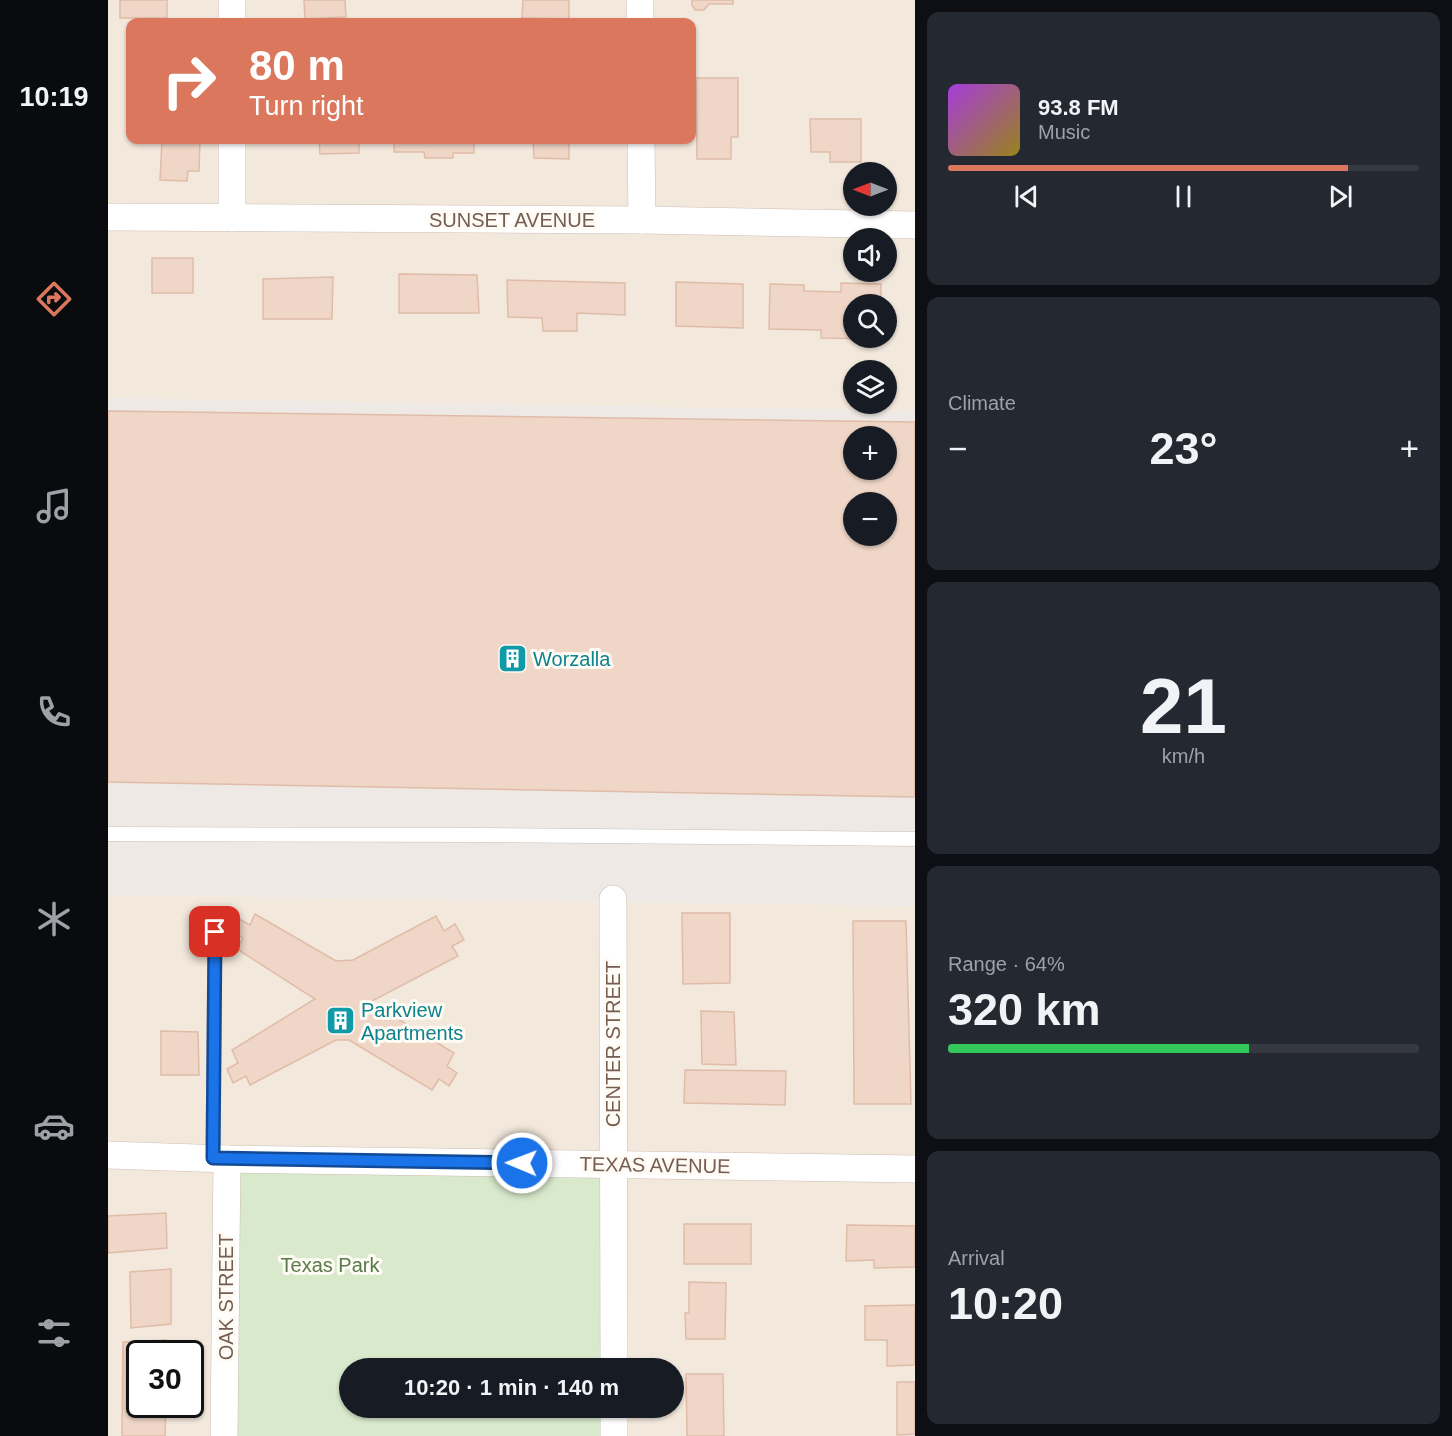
<!DOCTYPE html>
<meta charset="utf-8">
<style>
body{margin:0;font-family:Helvetica,sans-serif;background:#242831;color:#f1f3f6;height:100vh;display:flex;flex-direction:column;font-size:22px;white-space:nowrap}
*{box-sizing:border-box;margin:0}
p{font-size:20px;color:#9ea1a6}
.icon{flex:none;width:33px;height:33px;fill:none;stroke:currentColor;stroke-width:2;stroke-linecap:round;stroke-linejoin:round}
.map{position:relative;flex:1;overflow:hidden}
.panel{display:flex;flex-direction:column;gap:12px;padding:12px;background:#0d0f14;width:537px}
.panel>*{flex:none}
.guide{position:absolute;left:18px;top:18px;width:570px;height:126px;border-radius:12px;box-shadow:0 2px 4px #0004;background:#da775d;color:#fff;overflow:hidden}
.needle{width:39px;rotate:270deg}
.controls{position:absolute;left:735px;top:162px;display:grid;gap:12px}
.controls a{display:grid;place-items:center;width:54px;height:54px;border-radius:50%;background:#171b24;box-shadow:0 2px 4px #0004;font-size:30px}
.speed{position:absolute;left:18px;top:1340px;display:flex;gap:12px;font-size:30px;font-weight:700;text-align:center}
.speed>*{display:grid;place-content:center;width:78px;height:78px;border-radius:50%;background:#171b24;box-shadow:0 2px 4px #0004;line-height:1}
.speed .limit{border:3px solid #111;border-radius:9px;background:#fff;color:#111}
.pin{position:absolute;display:grid;place-items:center;width:51px;height:51px;color:#fff;margin:-26px;border-radius:12px;box-shadow:0 3px 9px #0006}
.me{position:absolute;width:66px;margin:-33px;rotate:271deg;stroke-linejoin:round;filter:drop-shadow(0 0 4px #0008)}
.turn{display:flex;align-items:center;gap:21px;height:126px;padding:0 24px;font-size:27px}
.turn .icon{width:78px;height:78px;stroke-width:2.5}
.turn b{display:block;font-size:42px;line-height:51px}
.big{font-size:45px;font-weight:600;line-height:1.1}
.panel .widget{flex:1;display:flex;flex-direction:column;justify-content:center;gap:9px;min-width:0;padding:0 21px;border-radius:12px;background:#242831}
.panel .dial{align-items:center;gap:0}
.dial b{font-size:78px;line-height:1}
.song{display:flex;align-items:center;gap:18px}
.cover{width:72px;height:72px;border-radius:9px;background:linear-gradient(135deg,hsl(280 70% 55%),hsl(50 70% 35%))}
.played{height:6px;border-radius:3px;background:linear-gradient(90deg,#da775d 85%,#363941 85%)}
.keys{display:flex;justify-content:space-around;direction:ltr}
.heat{display:flex;justify-content:space-between;align-items:center;font-size:33px;direction:ltr}
.charge{height:9px;border-radius:4px;background:linear-gradient(90deg,#34c759 64%,#363941 0)}
.trip{position:absolute;left:231px;top:1358px;width:345px;height:60px;border-radius:30px;background:#171b24;box-shadow:0 2px 4px #0004;font-weight:600;line-height:60px;text-align:center}
main{display:flex;flex:1;min-height:0}
.tab-bar{display:flex;flex-direction:column;width:108px;justify-content:space-around;align-items:center;background:#090b0e;color:#9ea1a6}
.tab-bar .icon{width:42px;height:42px}
.tab-bar .on{color:#da775d}
.tab-bar b{font-size:27px;color:#f1f3f6}
.map>svg:first-child{display:block}
.residential{fill:#f3e8dc;fill-rule:evenodd}
.industrial{fill:#eee9e5;fill-rule:evenodd}
.green{fill:#d8e9cc}
.building{fill:#efd6c7;stroke:#e0bca8;stroke-width:1.5;fill-rule:evenodd}
.lines{fill:none;stroke-linecap:round;stroke-linejoin:round}
.service-casing{stroke:#cdbeb3;stroke-width:15}
.minor-casing{stroke:#cdbeb3;stroke-width:28}
.service{stroke:#fff;stroke-width:14}
.minor{stroke:#fff;stroke-width:27}
.route-casing{stroke:#114b97;stroke-width:15}
.route{stroke:#1a73e8;stroke-width:10}
.labels{text-anchor:middle;stroke-width:6;stroke-linejoin:round;paint-order:stroke}
.street-label{font-size:20px;fill:#765d51;stroke:#fefaf4}
.culture-label{font-size:20px;fill:#0d838f;stroke:#fefaf4;text-anchor:start}
.park-label{font-size:20px;fill:#597a49;stroke:#fefaf4}
</style>
<main>
<nav class="tab-bar">
<b>10:19</b>
<svg class="icon on" aria-label="directions" viewBox="0 0 24 24"><path d="M12 3l9 9-9 9-9-9zM9 14v-3h6M13 9l2 2-2 2"/></svg>
<svg class="icon" aria-label="music" viewBox="0 0 24 24"><path d="M9 18V5l10-2v13"/><circle cx="6" cy="18" r="3"/><circle cx="16" cy="16" r="3"/></svg>
<svg class="icon" aria-label="phone" viewBox="0 0 24 24"><path d="M5 4h4l2 5-3 2q2 4 5 5l2-3 5 2v4C11 20 4 13 5 4z"/></svg>
<svg class="icon" aria-label="climate" viewBox="0 0 24 24"><path d="M12 3v18M4 7l16 10M4 17L20 7"/></svg>
<svg class="icon" aria-label="car" viewBox="0 0 24 24"><path d="M5 17H2v-5l4-1 3-4h7l3 4 3 1v5h-3M9 17h6M6 11h13"/><circle cx="7" cy="17" r="2"/><circle cx="17" cy="17" r="2"/></svg>
<svg class="icon" aria-label="filters" viewBox="0 0 24 24"><path d="M4 7h16M4 17h16"/><circle cx="9" cy="7" r="2"/><circle cx="15" cy="17" r="2"/></svg>
</nav>
<div class="map">
<svg width="807" height="1436" viewBox="0 0 807 1436">
<rect width="100%" height="100%" fill="#fbf6ed"/>
<g class="residential">
<path d="M0 0H807V411L0 398ZM22 22H584V140H22ZM746 172H778V206H746ZM746 238H778V272H746ZM746 304H778V338H746ZM746 370H778V404H746Z"/>
<path d="M0 895 807 906V1436H0ZM32 1353H82V1404H32ZM242 1368H566V1407H242Z"/>
</g>
<path class="industrial" d="M0 398 807 411V906L0 895ZM746 436H778V470H746ZM746 502H778V536H746Z"/>
<path class="green" d="M119 1159 505 1165 506 1368H242V1407H506V1436H116Z"/>
<g class="building">
<rect x="12" y="0" width="47" height="18"/>
<path d="M196 0H237L238 17 197 19Z"/>
<path d="M415 0H461V19L414 18Z"/>
<path d="M584 0H625V4H601L596 10H587L584 5Z"/>
<path d="M588 78H630V137H623V159H589Z"/>
<path d="M702 119H753V162H722V152H703Z"/>
<path d="M54 140H92L91 171H80L79 181 52 180Z"/>
<path d="M211 140H251V153L212 154Z"/>
<path d="M286 140H366V153H345V158H317L316 152H286Z"/>
<path d="M425 140H461V159L426 158Z"/>
<rect x="44" y="258" width="41" height="35"/>
<path d="M291 274 369 275 371 313H291Z"/>
<path d="M225 277 224 319H155V279Z"/>
<path d="M399 280 517 283V315L469 313V331H435L434 318 400 317Z"/>
<path d="M568 282 635 284V328L568 326Z"/>
<path d="M733 283 773 284V304H746V338L772 339 713 338V330L661 329 662 284 696 285V291L733 292Z"/>
<path d="M0 411 807 422V797L0 782ZM746 436H778V470H746ZM746 502H778V536H746Z"/>
<path d="M574 913H622V983L575 984Z"/>
<path d="M147 914 228 961 245 960 328 916 336 931 347 924 356 940 344 946 350 956 262 1002 346 1053 339 1066 349 1073 341 1086 331 1079 324 1090 241 1040H228L142 1085 138 1076 125 1083 119 1069 130 1063 124 1050 207 999 129 949 135 938 123 930 129 918 142 925Z"/>
<path d="M745 921H798L803 1104H746Z"/>
<path d="M593 1011 626 1012 628 1065 594 1064Z"/>
<path d="M53 1031 90 1032 91 1075H53Z"/>
<path d="M577 1070 678 1071 677 1105 576 1103Z"/>
<path d="M58 1213 59 1248 0 1253V1216Z"/>
<rect x="576" y="1224" width="67" height="40"/>
<path d="M739 1225 807 1226V1267L766 1268V1260L738 1261Z"/>
<path d="M63 1269V1324L23 1328 22 1272Z"/>
<path d="M581 1282 618 1283 617 1339H578L577 1313H581Z"/>
<path d="M807 1305V1365L779 1366V1340H757V1306Z"/>
<path d="M58 1340V1353H32V1404H58L57 1436H14L15 1342Z"/>
<path d="M578 1374H615L616 1436H579Z"/>
<path d="M789 1382H807V1434L789 1435Z"/>
</g>
<g class="lines">
<defs>
<g id="service">
<path d="M0 834 376 835 807 839"/>
<path d="M105 1158 107 932"/>
</g>
<g id="minor">
<path d="M124 0V22"/>
<path d="M532 0V22"/>
<path d="M124 140V218"/>
<path d="M533 140 534 220"/>
<path d="M0 217 534 220 807 225"/>
<path d="M505 899 506 1368"/>
<path d="M0 1155 119 1159 807 1169"/>
<path d="M506 1407V1436"/>
<path d="M116 1436 119 1159"/>
</g>
</defs>
<use href="#service" class="service-casing"/>
<use href="#minor" class="minor-casing"/>
<use href="#service" class="service"/>
<use href="#minor" class="minor"/>
</g>
<g class="lines">
<defs>
<path id="route" d="M107 932 105 1158 414 1163"/>
</defs>
<use href="#route" class="route-casing"/>
<use href="#route" class="route"/>
</g>
<defs>
<symbol id="building-square" viewBox="-11 -11 22 22"><rect x="-9" y="-9" width="18" height="18" rx="4" fill="#0f9aa8" stroke="#fefaf4"/><path d="M-4-6H4V6H1V3H-1V6H-4ZM-2.5-4.3h1.7v1.8h-1.7ZM.8-4.3h1.7v1.8H.8ZM-2.5-1h1.7V.8h-1.7ZM.8-1h1.7V.8H.8Z" fill="#fff"/></symbol>
</defs>
<g fill-rule="evenodd">
<use href="#building-square" x="388" y="642" width="33" height="33"/>
<use href="#building-square" x="216" y="1004" width="33" height="33"/>
</g>
<g class="labels">
<g class="street-label">
<text x="404" y="227">SUNSET AVENUE</text>
<text transform="translate(505 1044) rotate(-90)" y="7">CENTER STREET</text>
<text transform="translate(547 1165) rotate(1)" y="7">TEXAS AVENUE</text>
<text transform="translate(118 1297) rotate(-90)" y="7">OAK STREET</text>
</g>
<g class="culture-label">
<text x="425" y="666">Worzalla</text>
<text x="253" y="1017">Parkview<tspan x="253" dy="23">Apartments</tspan></text>
</g>
<g class="park-label">
<text x="222" y="1272">Texas Park</text>
</g>
</g>
</svg>
<div class="controls">
<a><svg class="needle" viewBox="-14 -14 28 28"><path d="M0-13l5 13h-10z" fill="#e53935"/><path d="M0 13l5-13h-10z" fill="#9ea1a6"/></svg></a>
<a><svg class="icon" aria-label="sound" viewBox="0 0 24 24"><path d="M4 9h4l5-4v14l-5-4H4zM17 9q2 3 0 6"/></svg></a>
<a><svg class="icon" aria-label="search" viewBox="0 0 24 24"><circle cx="10" cy="10" r="6"/><path d="M15 15l6 6"/></svg></a>
<a><svg class="icon" aria-label="layers" viewBox="0 0 24 24"><path d="M12 4l9 5-9 5-9-5zM3 14l9 5 9-5"/></svg></a>
<a>+</a>
<a>−</a>
</div>
<div class="speed"><div class="limit">30</div></div>
<div class="pin" style="left:107px;top:932px;background:#d93025"><svg class="icon" aria-label="arrive" viewBox="0 0 24 24"><path d="M6 21V4h12l-3 4 3 4H6"/></svg></div>
<svg class="me" style="left:414px;top:1163px" viewBox="-20 -20 40 40"><circle r="17" fill="#1a73e8" stroke="#fff" stroke-width="3"/><path d="M0-11L8 9 0 5-8 9z" fill="#fff"/></svg>
<div class="trip">10:20 · 1 min · 140 m</div>
<div class="guide">
<div class="turn"><svg class="icon" aria-label="right" viewBox="0 0 24 24"><path d="M7 20v-9h11M14 6l5 5-5 5"/></svg><div><b>80 m</b>Turn right</div></div>
</div>
</div>
<section class="panel">
<div class="widget">
<div class="song"><i class="cover"></i><div><b>93.8 FM</b><p>Music</p></div></div>
<div class="played"></div>
<div class="keys"><svg class="icon" aria-label="previous" viewBox="0 0 24 24"><path d="M18 5L8 12l10 7zM5 5v14"/></svg><svg class="icon" aria-label="pause" viewBox="0 0 24 24"><path d="M8 5v14M16 5v14"/></svg><svg class="icon" aria-label="next" viewBox="0 0 24 24"><path d="M6 5l10 7-10 7zM19 5v14"/></svg></div>
</div>
<div class="widget"><p>Climate</p>
<div class="heat"><a>−</a><b class="big">23°</b><a>+</a></div>
</div>
<div class="widget dial"><b>21</b><p>km/h</p></div>
<div class="widget"><p>Range · 64%</p><b class="big">320 km</b><div class="charge"></div></div>
<div class="widget"><p>Arrival</p><b class="big">10:20</b></div>
</section>
</main>
